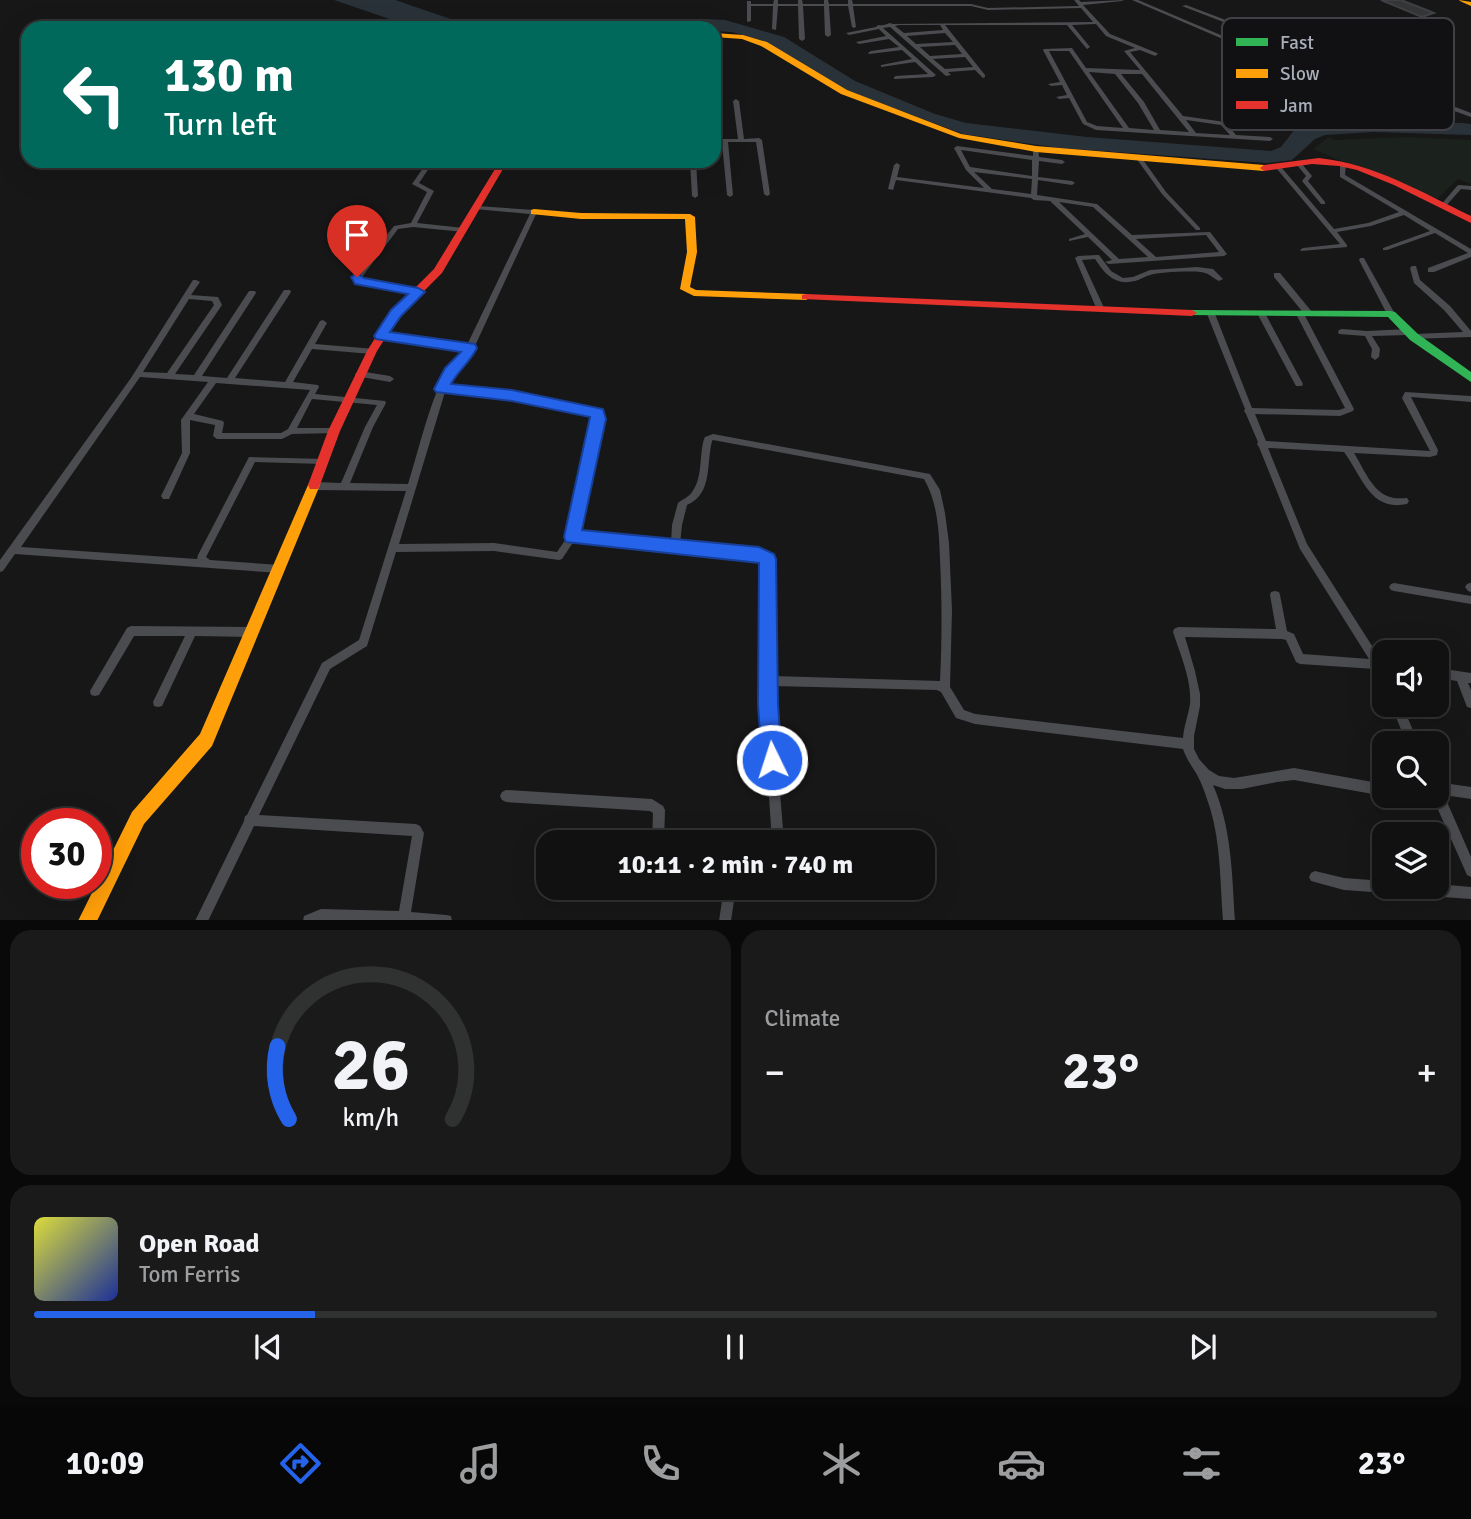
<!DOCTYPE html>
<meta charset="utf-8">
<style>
body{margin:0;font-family:Signika,sans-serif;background:#1a1a1a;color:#f1f3f6;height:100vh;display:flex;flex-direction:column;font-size:26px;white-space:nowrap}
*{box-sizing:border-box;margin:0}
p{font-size:23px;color:#9c9d9f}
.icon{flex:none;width:38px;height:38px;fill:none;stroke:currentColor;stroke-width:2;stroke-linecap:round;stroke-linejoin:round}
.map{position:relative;height:920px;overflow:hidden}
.sheet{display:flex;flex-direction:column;gap:10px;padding:10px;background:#090909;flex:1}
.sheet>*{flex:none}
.banner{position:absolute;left:21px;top:21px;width:700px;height:147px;border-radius:21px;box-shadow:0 7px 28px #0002,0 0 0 2px #303131;background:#00695c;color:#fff;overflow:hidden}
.fabs{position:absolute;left:1372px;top:640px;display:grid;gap:14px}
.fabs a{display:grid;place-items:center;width:77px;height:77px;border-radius:14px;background:#111;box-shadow:0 7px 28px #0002,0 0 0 2px #303131;font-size:35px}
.speed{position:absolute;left:21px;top:808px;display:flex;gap:14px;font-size:35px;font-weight:700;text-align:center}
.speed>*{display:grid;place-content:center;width:91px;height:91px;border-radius:50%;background:#111;box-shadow:0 7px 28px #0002,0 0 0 2px #303131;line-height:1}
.speed .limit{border:10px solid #d22;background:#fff;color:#111}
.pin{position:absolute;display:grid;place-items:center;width:60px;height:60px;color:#fff;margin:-72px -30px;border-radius:50% 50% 50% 0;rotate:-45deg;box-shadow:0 0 7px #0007}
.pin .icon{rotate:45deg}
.me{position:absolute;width:77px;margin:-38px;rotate:356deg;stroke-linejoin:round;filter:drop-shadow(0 0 5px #0008)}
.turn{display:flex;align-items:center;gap:24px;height:147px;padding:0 28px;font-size:32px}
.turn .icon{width:91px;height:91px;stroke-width:2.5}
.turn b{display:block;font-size:49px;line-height:60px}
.big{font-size:52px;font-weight:700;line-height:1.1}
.sheet .card{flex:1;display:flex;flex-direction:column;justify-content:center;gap:10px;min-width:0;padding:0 24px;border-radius:21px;background:#1a1a1a}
.sheet .dial{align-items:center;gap:0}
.dial svg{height:182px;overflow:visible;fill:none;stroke:#303131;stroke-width:7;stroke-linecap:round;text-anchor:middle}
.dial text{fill:#f1f3f6;stroke:none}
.song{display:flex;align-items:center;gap:21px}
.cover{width:84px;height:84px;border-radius:10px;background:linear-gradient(135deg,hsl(60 70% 55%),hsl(230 70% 35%))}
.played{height:7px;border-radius:4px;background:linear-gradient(90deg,#2563eb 20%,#303131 20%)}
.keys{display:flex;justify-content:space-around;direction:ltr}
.heat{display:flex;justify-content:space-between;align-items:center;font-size:38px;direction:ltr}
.sheet .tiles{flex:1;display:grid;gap:10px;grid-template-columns:1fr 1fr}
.card:last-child{grid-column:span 2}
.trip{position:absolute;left:536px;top:830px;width:399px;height:70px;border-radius:21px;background:#111;box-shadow:0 7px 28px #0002,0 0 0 2px #303131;font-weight:700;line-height:70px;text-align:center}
.tab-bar{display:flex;height:112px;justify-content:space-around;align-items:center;background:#070707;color:#9c9d9f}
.tab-bar .icon{width:49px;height:49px}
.tab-bar .active{color:#2563eb}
.tab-bar b{font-size:32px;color:#f1f3f6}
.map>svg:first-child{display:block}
.green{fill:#1b211c}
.water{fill:#2a3239}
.building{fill:#343537;stroke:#3f4043;stroke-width:2}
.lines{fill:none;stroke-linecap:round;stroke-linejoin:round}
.street{fill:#4b4c50;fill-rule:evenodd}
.fast{fill:#30b455;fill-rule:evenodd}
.slow{fill:#ff9f0a;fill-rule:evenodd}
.jam{fill:#e5322d;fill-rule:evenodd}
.route{fill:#2563eb;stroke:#184099;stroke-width:2}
.key{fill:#111113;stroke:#3e4045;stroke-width:2}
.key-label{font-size:19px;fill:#a8adb8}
</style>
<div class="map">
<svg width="1471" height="921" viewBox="0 0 1471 921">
<rect width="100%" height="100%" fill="#171717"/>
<path class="green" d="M1329 137 1334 140 1407 137 1471 140V184L1458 179 1435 201 1313 149Z"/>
<g class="water">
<path d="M334 0H395L477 28H416Z"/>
<path d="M706 19 725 20 784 37 855 81 935 114 966 123 1087 137 1271 151 1281 147 1295 129 1324 123H1462L1471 124V135L1374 132 1325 135 1315 139 1292 160 1268 163 1060 148 963 134 845 90 764 41 732 32 714 31V28H627L672 20Z"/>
</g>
<path class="building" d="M1381 0H1401L1434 13 1422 17Z"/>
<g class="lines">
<g class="street">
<path d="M774 0H778V4H798V0H802L803 4H824V0H828L829 4H848V0H852L853 4H971L988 8 1079 6 1074 0H1079L1081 2 1124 0 1122 1 1083 5 1110 34 1157 53 1158 54 1155 56 1140 50 1130 52 1183 116 1225 122 1236 135 1270 137 1273 139 1270 141 1096 130 1083 124 1069 98 1059 99 1056 97 1067 95 1062 85 1051 86 1048 84 1060 82 1043 50 1044 49 1072 48 1086 68 1140 70 1124 51 1135 48 1106 36 1096 24 1072 25 1090 47 1087 49 1067 25H945L985 75V77L983 78 975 70 948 72 951 75 946 76 890 27 883 28 936 75 933 77 894 79V77L896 76 928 74 915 62 881 67V65L912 59 902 50 869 54 868 53 871 51 899 47 889 39 859 44 856 42 886 36 879 29 849 35 846 33 876 27 878 25C884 26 886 24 890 23L893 24 1093 22 1081 8 988 10 971 6H853L856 27 854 28 852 27 848 6H829L831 35 828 37 825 35 824 6H803L805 39 802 41 799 39 798 6H778L776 30 772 29 773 6H751V21L747 22V1H751V4H773ZM899 25H940L943 30 904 33 895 26ZM945 33 953 42 916 44 907 36ZM955 45 962 54 930 56 920 47ZM1049 51H1069L1123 128 1097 126 1087 122ZM965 57 973 67 945 69 933 59ZM1089 72 1115 74 1138 103 1154 130 1129 128ZM1121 74H1142L1189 132 1160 130 1144 102ZM1186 120 1221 125 1230 135 1196 133Z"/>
<path d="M1132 0H1138L1256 50 1301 52 1182 6 1186 5 1471 113V117L1446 108 1355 111V113H1351L1326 85 1285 83 1284 82 1287 80 1323 81 1310 67 1282 68 1279 66 1282 64H1308L1300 55 1253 52ZM1305 54H1306L1351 71 1321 72ZM1354 73 1394 88 1337 90 1324 75H1352ZM1401 90 1441 105 1352 107 1340 93Z"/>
<path d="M736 99 739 101 744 139 759 138 762 140 770 194 769 195 767 196 764 194 756 142H728L733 195 730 197 727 195 722 143H714V139H738L733 101Z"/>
<path d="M957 146 1033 156V149L1038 148 1039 157 1062 160 1065 162 1062 164 1039 161 1038 177 1072 181 1075 183 1072 185 1038 180 1037 195 1097 204 1132 235 1210 232 1227 254 1224 256 1109 264 1105 262 1112 260 1088 237 1069 241V239L1085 234 1050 201 1034 200 1031 198 896 180 893 190 888 189 894 165 897 163 900 165 897 177 984 188 966 170 954 148ZM961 150 1032 160V176L970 167ZM974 172 1032 179 1031 194 992 189ZM1059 202 1093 207 1148 257 1119 259ZM1206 235 1219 252 1156 257 1136 239Z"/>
<path d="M1137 157H1141L1166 192 1200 228V230H1196L1162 194 1136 158Z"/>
<path d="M428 161H434L419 183 434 191 417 223 464 228 467 230 464 232 413 227 398 229 362 277 421 290V294H418L354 280V276L394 226 411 223 427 192 412 184Z"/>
<path d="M690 161H696L698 196 695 198 692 196Z"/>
<path d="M1343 162 1346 164 1345 175 1471 249V257L1434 272H1428V268L1468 253 1435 233 1387 250H1383V248L1430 231 1404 215 1371 226 1337 232 1347 245V247L1301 251 1300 250 1303 248 1340 244 1277 169V167H1281L1334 229 1368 223 1399 212 1340 177V164Z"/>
<path d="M1298 164H1302L1312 176 1308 181 1325 202V204H1321L1302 181 1306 176 1297 165Z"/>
<path d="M1459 185 1471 186V190L1461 189 1444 208H1440V206L1457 186Z"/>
<path d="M477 206 534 210 537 212 474 348 467 361 453 374 447 387 512 392 600 411 602 419 577 534 671 543 672 525 678 503C683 499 689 497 692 492 703 478 699 455 704 439L705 437 713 434 930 474 940 490 945 513 949 543 952 610 950 687 964 710 975 714 1183 738C1184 726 1188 716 1190 704 1192 680 1180 654 1173 632L1174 629 1178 627 1276 629 1270 595 1271 592 1275 591 1279 592 1280 595 1287 631 1294 634 1303 654 1369 659 1300 549 1259 447 1257 444 1258 442 1246 414 1244 411 1245 409 1207 314 1208 312H1214L1215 314 1252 408 1339 410 1345 408 1296 314 1300 312 1304 314 1354 409 1353 411 1340 416 1255 414 1266 441 1430 451 1402 398 1405 392 1471 396V402L1411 397 1438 450 1437 455 1430 457 1354 453C1363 467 1372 492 1390 497 1395 499 1402 498 1407 498L1409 501 1407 504C1370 512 1362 476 1344 452L1268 448 1307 544 1381 660H1384V683L1380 682 1375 669 1300 664 1296 662 1286 640 1282 639 1185 637 1195 671 1200 694V706L1194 736V749L1199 759 1209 770 1219 776 1234 778 1294 768 1384 784V796L1294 780 1277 782 1242 789H1225L1213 785C1232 828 1232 875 1235 921H1223C1220 883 1221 844 1210 808 1206 796 1202 783 1196 773 1191 765 1186 758 1183 749L975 724 956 718 941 692 937 690 773 686V705L784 842H772L763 705 762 561 574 541 562 559 559 560 494 551 396 552 367 646 330 669 259 815 416 824 420 826 424 833 411 912 446 915 451 916 452 921H303L304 916 321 909 399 911 412 836 254 826 208 921H195L244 821 245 816 247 815 322 663 359 640 406 491 314 490 311 489 310 486 311 483 314 482 341 483 365 427 377 405 312 399 297 428H334L337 429 338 431 337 433 292 434 282 439H217L213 436 215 425 190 420V453L169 499H163L161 496 182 453 181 420 208 382 140 377 21 547 197 559 198 555 249 457 326 459 327 461 326 463 323 464 255 462 206 557 210 560 280 565 283 566 285 569 283 572 280 573 15 554 3 571 0 572V560L131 378 193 280H196L200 282 191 295 218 297 222 305 175 374 194 375 249 291H255L256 293 202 376 227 378 284 290H290L291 292 235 378 285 382 320 321 323 320 327 323 315 344 375 349 376 351 372 354 312 349 293 382 318 385 319 387 315 394 385 401 386 403 373 427 350 483 408 484C419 449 428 408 444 375 449 365 459 360 464 350L381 339 377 336 381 333 467 345 530 214 475 209V207ZM189 299 212 301 214 305 167 373 143 372ZM216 383 310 390 288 429 281 433H222L224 423 223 421 194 414ZM445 392 512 398 593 415 594 419 568 536 557 552 494 543 399 544ZM713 440 924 479C938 503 939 532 940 559 942 600 942 641 940 681L773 676V561C771 557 769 554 765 553L680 544 682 525 687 505C713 494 706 464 712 441Z"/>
<path d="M1097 255H1099L1111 271 1123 278 1133 277 1150 270 1197 267 1213 269 1223 279 1219 281C1214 279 1210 274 1205 273 1197 270 1159 272 1150 275 1145 276 1140 280 1135 281 1115 286 1105 274 1095 259L1082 260 1105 310 1101 312 1097 310 1075 258 1078 256Z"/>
<path d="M1360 258H1364L1365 260 1395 314 1394 316H1388L1387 314 1359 260Z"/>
<path d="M1412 266H1416L1420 280 1450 306 1471 331V337L1411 339 1410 337 1414 334 1463 332 1444 310 1414 283 1410 268Z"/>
<path d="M1274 273H1280L1312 312 1313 314 1312 316H1306L1274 277Z"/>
<path d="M1259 313H1262L1266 315 1303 384 1302 386H1296L1258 315Z"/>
<path d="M1342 329 1367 331 1408 329 1412 332 1408 335 1372 336 1380 349 1379 357 1375 360 1371 357 1372 349 1365 336 1339 334 1338 332 1339 330Z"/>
<path d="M359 371 390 376 394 379 390 382 356 376 355 374Z"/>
<path d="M1394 583 1471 596V604L1394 591 1391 590 1389 587 1391 584Z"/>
<path d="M1470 583H1471V592L1468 591 1465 587 1467 584Z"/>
<path d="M131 626 251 627 255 629 256 632 255 635 251 637 195 636 162 706 158 707 154 706 153 702 185 636H134L99 695 95 696 91 695 90 691 127 628Z"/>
<path d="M1437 668 1471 673V683H1468L1471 690V708L1467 707 1457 681 1437 678Z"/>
<path d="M1391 705H1402L1419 744H1407Z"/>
<path d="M1437 782 1471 787V799L1444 795 1471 857V877L1467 875 1436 805 1416 800 1414 796H1437Z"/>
<path d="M506 790 652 799 663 806 665 810 664 842H652L653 813 650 811 506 802 502 800 500 796 502 792Z"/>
<path d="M1315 871 1344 878 1384 881V887H1437V884L1471 887V899L1344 890 1311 881 1309 877 1311 873Z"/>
<path d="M724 887H736L731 921H719Z"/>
</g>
<path class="fast" d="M1192 310 1391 311 1395 312 1418 334 1471 372V382L1410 340 1388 317 1188 315 1187 313Z"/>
<g class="slow">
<path d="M1459 0 1471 2V6L1460 1Z"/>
<path d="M714 33 743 35 767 42 847 90 961 134 1036 146 1264 165 1268 168 1264 171 1036 152 959 138 841 94 761 46 742 39 714 37Z"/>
<path d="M534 209 581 213 690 214 695 217 697 252 690 287 696 290 806 294 811 297 806 300 694 296 680 289 687 252 685 219H581L531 214V210Z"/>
<path d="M314 480 318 481 320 485 212 746 144 824 97 921H78L132 812 200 734 308 485 310 481Z"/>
</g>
<g class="jam">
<path d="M1319 158C1375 164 1421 192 1471 216V223L1394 185 1357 170 1339 166 1312 164 1271 170 1264 171 1260 168 1264 165Z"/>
<path d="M464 161 497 162 500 163 503 169 442 273 400 315 377 351 340 431 320 485 318 489H310L308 485 328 431 367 351 392 311 434 269 495 169 494 167 468 164Z"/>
<path d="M806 294 1192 310 1197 313 1192 316 802 299V295Z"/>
</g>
</g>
<path class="route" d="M357 273 364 278 418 288 425 292 401 316 390 332 475 344 477 348C470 362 458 371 451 384L512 390 603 409 606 419 582 530 759 547 774 554 776 559 778 705 782 760 779 767 772 770 765 767 762 760 758 705 759 563 566 542 564 537 590 417 512 401 436 392 434 389 445 368 461 352 376 339 374 336 391 310 408 294 355 284 351 277Z"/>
<rect x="1222" y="18" width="232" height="112" rx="10" class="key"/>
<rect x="1236" y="38" width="32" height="8" fill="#30b455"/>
<rect x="1236" y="69" width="32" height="9" fill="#ff9f0a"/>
<rect x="1236" y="101" width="32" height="8" fill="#e5322d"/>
<g class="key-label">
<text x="1280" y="49">Fast</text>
<text x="1280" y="80">Slow</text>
<text x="1280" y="112">Jam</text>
</g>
</svg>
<div class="fabs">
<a><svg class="icon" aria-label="sound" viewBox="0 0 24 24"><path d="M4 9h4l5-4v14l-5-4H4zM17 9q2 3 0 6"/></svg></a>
<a><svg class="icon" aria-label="search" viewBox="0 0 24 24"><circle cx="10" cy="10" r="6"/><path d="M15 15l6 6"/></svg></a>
<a><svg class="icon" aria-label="layers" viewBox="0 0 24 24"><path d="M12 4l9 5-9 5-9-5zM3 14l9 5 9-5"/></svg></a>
</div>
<div class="speed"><div class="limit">30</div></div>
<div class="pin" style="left:357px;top:277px;background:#d93025"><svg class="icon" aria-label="arrive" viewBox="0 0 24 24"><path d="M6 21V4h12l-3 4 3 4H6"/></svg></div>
<svg class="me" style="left:772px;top:760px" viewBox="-20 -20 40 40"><circle r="17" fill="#2563eb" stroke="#fff" stroke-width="3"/><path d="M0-11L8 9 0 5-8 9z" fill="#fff"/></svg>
<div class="trip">10:11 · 2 min · 740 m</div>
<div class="banner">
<div class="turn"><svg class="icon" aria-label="left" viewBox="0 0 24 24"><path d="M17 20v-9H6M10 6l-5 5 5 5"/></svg><div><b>130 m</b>Turn left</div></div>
</div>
</div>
<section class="sheet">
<div class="tiles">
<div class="card dial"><svg viewBox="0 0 100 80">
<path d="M14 69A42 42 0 1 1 86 69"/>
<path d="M14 69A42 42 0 0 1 9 37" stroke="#2563eb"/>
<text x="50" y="56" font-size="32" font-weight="700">26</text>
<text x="50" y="72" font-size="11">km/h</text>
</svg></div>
<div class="card"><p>Climate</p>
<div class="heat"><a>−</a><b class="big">23°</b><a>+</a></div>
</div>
<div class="card">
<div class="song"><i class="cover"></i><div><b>Open Road</b><p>Tom Ferris</p></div></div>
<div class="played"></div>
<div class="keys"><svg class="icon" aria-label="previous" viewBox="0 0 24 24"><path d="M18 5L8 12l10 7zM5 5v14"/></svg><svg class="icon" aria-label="pause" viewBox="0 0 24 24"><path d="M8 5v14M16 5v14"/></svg><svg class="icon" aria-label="next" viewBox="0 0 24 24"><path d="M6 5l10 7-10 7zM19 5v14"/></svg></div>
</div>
</div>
</section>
<nav class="tab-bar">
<b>10:09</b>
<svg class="icon active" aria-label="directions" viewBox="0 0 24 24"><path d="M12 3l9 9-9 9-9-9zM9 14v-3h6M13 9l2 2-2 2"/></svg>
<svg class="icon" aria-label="music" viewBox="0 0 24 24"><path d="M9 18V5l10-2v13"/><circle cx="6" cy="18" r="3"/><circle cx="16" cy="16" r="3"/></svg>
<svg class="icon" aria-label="phone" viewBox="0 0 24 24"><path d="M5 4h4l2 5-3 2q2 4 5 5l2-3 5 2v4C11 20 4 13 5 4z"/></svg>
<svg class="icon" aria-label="climate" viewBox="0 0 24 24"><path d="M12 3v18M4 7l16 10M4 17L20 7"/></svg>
<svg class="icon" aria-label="car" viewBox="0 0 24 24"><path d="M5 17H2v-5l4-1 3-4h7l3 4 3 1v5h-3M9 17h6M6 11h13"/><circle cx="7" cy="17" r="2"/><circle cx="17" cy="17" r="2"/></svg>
<svg class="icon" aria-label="filters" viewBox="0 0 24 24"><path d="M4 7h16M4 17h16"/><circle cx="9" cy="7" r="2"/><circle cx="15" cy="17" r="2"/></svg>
<b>23°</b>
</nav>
